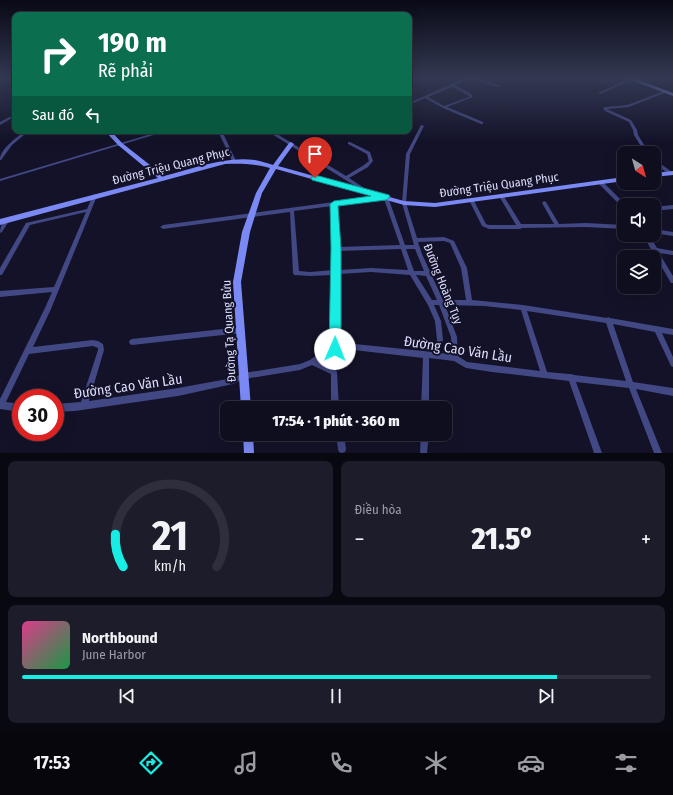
<!DOCTYPE html>
<html lang="vi">
<meta charset="utf-8">
<style>
body{margin:0;font-family:"Fira Sans Condensed",sans-serif;background:#1c1c2b;color:#f1f3f6;height:100vh;display:flex;flex-direction:column;font-size:15px;white-space:nowrap}
*{box-sizing:border-box;margin:0}
p{font-size:13px;color:#9b9ca4}
.icon{flex:none;width:22px;height:22px;fill:none;stroke:currentColor;stroke-width:2;stroke-linecap:round;stroke-linejoin:round}
.map{position:relative;height:453px;overflow:hidden}
.sheet{display:flex;flex-direction:column;gap:8px;padding:8px;background:#080810;flex:1}
.sheet>*{flex:none}
.guide{position:absolute;left:12px;top:12px;width:400px;height:122px;border-radius:8px;box-shadow:0 4px 16px #0002,0 0 0 1px #2e2e3c;background:#0b6e4f;color:#fff;overflow:hidden}
.needle{width:26px;rotate:143deg}
.controls{position:absolute;left:617px;top:146px;display:grid;gap:8px}
.controls a{display:grid;place-items:center;width:44px;height:44px;border-radius:8px;background:#0e0e1e;box-shadow:0 4px 16px #0002,0 0 0 1px #2e2e3c;font-size:20px}
.speed{position:absolute;left:12px;top:389px;display:flex;gap:8px;font-size:20px;font-weight:700;text-align:center}
.speed>*{display:grid;place-content:center;width:52px;height:52px;border-radius:50%;background:#0e0e1e;box-shadow:0 4px 16px #0002,0 0 0 1px #2e2e3c;line-height:1}
.speed .limit{border:6px solid #d22;background:#fff;color:#111}
.pin{position:absolute;display:grid;place-items:center;width:34px;height:34px;color:#fff;margin:-41px -17px;border-radius:50% 50% 50% 0;rotate:-45deg;box-shadow:0 0 4px #0007}
.pin .icon{rotate:45deg}
.me{position:absolute;width:44px;margin:-22px;rotate:1deg;stroke-linejoin:round;filter:drop-shadow(0 0 3px #0008)}
.turn{display:flex;align-items:center;gap:14px;height:84px;padding:0 20px;font-size:18px}
.turn .icon{width:52px;height:52px;stroke-width:2.5}
.turn b{display:block;font-size:28px;line-height:34px}
.then{display:flex;align-items:center;height:38px;padding:0 20px;background:#0003;gap:8px;font-size:15px}
.big{font-size:30px;font-weight:800;line-height:1.1}
.sheet .card{flex:1;display:flex;flex-direction:column;justify-content:center;gap:6px;min-width:0;padding:0 14px;border-radius:8px;background:#1c1c2b}
.sheet .dial{align-items:center;gap:0}
.dial svg{height:104px;overflow:visible;fill:none;stroke:#2e2e3c;stroke-width:7;stroke-linecap:round;text-anchor:middle}
.dial text{fill:#f1f3f6;stroke:none}
.song{display:flex;align-items:center;gap:12px}
.cover{width:48px;height:48px;border-radius:6px;background:linear-gradient(135deg,hsl(330 70% 55%),hsl(140 70% 35%))}
.played{height:4px;border-radius:2px;background:linear-gradient(90deg,#18ede4 85%,#2e2e3c 85%)}
.keys{display:flex;justify-content:space-around;direction:ltr}
.heat{display:flex;justify-content:space-between;align-items:center;font-size:22px;direction:ltr}
.sheet .tiles{flex:1;display:grid;gap:8px;grid-template-columns:1fr 1fr}
.card:last-child{grid-column:span 2}
.trip{position:absolute;left:220px;top:401px;width:232px;height:40px;border-radius:8px;background:#0e0e1e;box-shadow:0 4px 16px #0002,0 0 0 1px #2e2e3c;font-weight:800;line-height:40px;text-align:center}
.dock{display:flex;height:64px;justify-content:space-around;align-items:center;background:#06060c;color:#9b9ca4}
.dock .icon{width:28px;height:28px}
.dock .on{color:#18ede4}
.dock b{font-size:18px;color:#f1f3f6}
.map>svg:first-child{display:block}
.lines{fill:none;stroke-linecap:round;stroke-linejoin:round}
.street{fill:#414883;fill-rule:evenodd}
.secondary{fill:#7b89f5;fill-rule:evenodd}
.route{fill:#18ede4;stroke:#109a94}
.labels{text-anchor:middle;stroke-width:4;stroke-linejoin:round;paint-order:stroke}
.street-label{font-size:12px;fill:#dcddfc;stroke:#131228}
.near-street-label{font-size:14px;fill:#dcddfc;stroke:#131228}
</style>
<div class="map">
<svg width="673" height="453" viewBox="0 0 673 453">
<rect width="100%" height="100%" fill="#131228"/>
<g class="lines">
<g class="street">
<path d="M465 78H476L500 86 498 87 470 79 455 85 470 93 473 97 447 107 483 122V124H481L443 108 425 98 409 105V103ZM452 87 468 95 469 97 444 106 428 97Z"/>
<path d="M596 78H600L608 82 605 83Z"/>
<path d="M630 78 633 79 601 94 598 93Z"/>
<path d="M664 91 667 92 629 107 607 109 631 120 637 130 638 135 649 153H645L634 135 633 130 629 122 605 111 603 108 605 107 627 105Z"/>
<path d="M9 117H10L12 118 0 125V122Z"/>
<path d="M421 125H422L424 126 410 154 406 203 417 238 444 237 454 241 467 268 472 300 523 305 607 318 608 317 610 318 673 329V335L662 333 673 357V367L671 366 655 332 613 324 633 382 673 388V396L636 389 662 453H654L629 388 576 382 602 453H594L569 381 492 372 466 368 454 361 429 358V408H421L423 358 345 349 324 357 318 361 336 370 337 372 339 408H331V374L312 365 300 370 244 379 233 384 178 396 75 411 55 412V404L81 402 98 350V348L93 346 29 354 6 402 21 404V412L0 409V399L45 308 52 292 0 297V291L54 287 86 212 30 225 2 275H0V268L26 223 87 209 93 195 95 194 97 196 51 309 33 347 93 340 98 341 103 344 104 350 89 401 178 388 233 378 244 373 300 364 310 360 320 353 332 348 333 275 310 276 294 275 293 273 290 212 163 229 160 227 163 225 386 195 388 197 405 245H414L402 203 406 154ZM384 199 400 245 338 247 336 205ZM332 206 333 270 310 272 299 271 294 211ZM444 241 450 243 461 268 466 300H443L422 254 418 242ZM401 249 408 270 371 268 339 270 338 251ZM406 249H415L424 271H414ZM371 272 410 275 428 305 435 321 437 340 433 352 345 343 338 345 339 274ZM416 275 426 276 437 300H432ZM434 305H439L451 337 452 354 439 353 443 340 441 321ZM445 305 484 306 521 310 540 371 467 362 458 356 457 337ZM527 311 606 323 626 381 574 375 571 374H569L547 372Z"/>
<path d="M25 131H29L12 145 1 160H0C0 149 16 138 25 131Z"/>
<path d="M161 131H167L0 181V179Z"/>
<path d="M218 131H222L236 161 235 162H233L232 161Z"/>
<path d="M267 131H272L346 176 364 165 369 161 367 154 348 144V142H350L370 152 373 161 372 162 368 167 349 178 372 193V194H368Z"/>
<path d="M654 159 672 172V174H668L654 162Z"/>
<path d="M598 181H602L626 205H624V208L622 207 598 183Z"/>
<path d="M501 194 503 195 521 224H554L542 203 544 201 546 202 559 224 586 223 624 225V229L586 227 522 228 520 229H489L482 226 469 200V199H473L486 224 489 225H516L499 196Z"/>
<path d="M673 205V209L654 211V207Z"/>
<path d="M7 219 9 221 2 232 0 233C0 227 2 222 7 219Z"/>
<path d="M654 229 673 232V236L654 233Z"/>
<path d="M643 235H649L657 248 673 251V255L659 253 673 276V283H671L653 252 652 251Z"/>
<path d="M241 327 243 328 244 330 243 332 241 333 132 345 130 344 129 342 130 340 132 339Z"/>
<path d="M336 434H344L346 449 345 452 342 453 339 452 338 449Z"/>
<path d="M421 434H429L427 453H421L420 452Z"/>
</g>
<g class="secondary">
<path d="M626 78H633L673 93V96Z"/>
<path d="M105 131H111L122 143 164 176C193 169 224 156 255 160 261 161 267 163 273 165L289 143 291 142 294 144 278 166 404 201 435 203 624 177V181L435 207 404 205 276 169 262 193 250 232 241 282 251 408H241L233 282 242 232 256 193 270 168C255 164 241 163 225 164L0 225V219L158 178 118 145Z"/>
<path d="M673 171V175L654 177V173Z"/>
<path d="M243 434H253L254 453H244Z"/>
</g>
</g>
<linearGradient id="sky" x2="0" y2="1"><stop stop-color="#0a0a16"/><stop offset="0.55" stop-color="#333953"/><stop offset="1" stop-color="#333953" stop-opacity="0"/></linearGradient>
<rect width="673" height="142" fill="url(#sky)"/>
<path class="route" d="M315 175 389 195 390 197 386 200 338 206 341 248V349L340 353 335 354 331 353 329 349 331 248 330 204 334 201 371 196 312 180 311 178Z"/>
<g class="labels">
<g class="street-label">
<text transform="translate(171 166) rotate(-14)" y="4">Đường Triệu Quang Phục</text>
<text transform="translate(499 185) rotate(-8)" y="4">Đường Triệu Quang Phục</text>
<text transform="translate(443 284) rotate(68)" y="4">Đường Hoàng Tụy</text>
<text transform="translate(229 331) rotate(-93)" y="4">Đường Tạ Quang Bửu</text>
</g>
<g class="near-street-label">
<text transform="translate(458 349) rotate(9)" y="5">Đường Cao Văn Lầu</text>
<text transform="translate(128 386) rotate(-8)" y="5">Đường Cao Văn Lầu</text>
</g>
</g>
</svg>
<div class="controls">
<a><svg class="needle" viewBox="-14 -14 28 28"><path d="M0-13l5 13h-10z" fill="#e53935"/><path d="M0 13l5-13h-10z" fill="#9b9ca4"/></svg></a>
<a><svg class="icon" aria-label="sound" viewBox="0 0 24 24"><path d="M4 9h4l5-4v14l-5-4H4zM17 9q2 3 0 6"/></svg></a>
<a><svg class="icon" aria-label="layers" viewBox="0 0 24 24"><path d="M12 4l9 5-9 5-9-5zM3 14l9 5 9-5"/></svg></a>
</div>
<div class="speed"><div class="limit">30</div></div>
<div class="pin" style="left:315px;top:178px;background:#d93025"><svg class="icon" aria-label="arrive" viewBox="0 0 24 24"><path d="M6 21V4h12l-3 4 3 4H6"/></svg></div>
<svg class="me" style="left:335px;top:349px" viewBox="-20 -20 40 40"><circle r="19" fill="#fff"/><path d="M0-13L10 11 0 6-10 11z" fill="#18ede4"/></svg>
<div class="trip">17:54 · 1 phút · 360 m</div>
<div class="guide">
<div class="turn"><svg class="icon" aria-label="right" viewBox="0 0 24 24"><path d="M7 20v-9h11M14 6l5 5-5 5"/></svg><div><b>190 m</b>Rẽ phải</div></div>
<div class="then">Sau đó<svg class="icon" aria-label="left" viewBox="0 0 24 24"><path d="M17 20v-9H6M10 6l-5 5 5 5"/></svg></div>
</div>
</div>
<section class="sheet">
<div class="tiles">
<div class="card dial"><svg viewBox="0 0 100 80">
<path d="M14 69A42 42 0 1 1 86 69"/>
<path d="M14 69A42 42 0 0 1 8 44" stroke="#18ede4"/>
<text x="50" y="56" font-size="32" font-weight="700">21</text>
<text x="50" y="72" font-size="11">km/h</text>
</svg></div>
<div class="card"><p>Điều hòa</p>
<div class="heat"><a>−</a><b class="big">21.5°</b><a>+</a></div>
</div>
<div class="card">
<div class="song"><i class="cover"></i><div><b>Northbound</b><p>June Harbor</p></div></div>
<div class="played"></div>
<div class="keys"><svg class="icon" aria-label="previous" viewBox="0 0 24 24"><path d="M18 5L8 12l10 7zM5 5v14"/></svg><svg class="icon" aria-label="pause" viewBox="0 0 24 24"><path d="M8 5v14M16 5v14"/></svg><svg class="icon" aria-label="next" viewBox="0 0 24 24"><path d="M6 5l10 7-10 7zM19 5v14"/></svg></div>
</div>
</div>
</section>
<nav class="dock">
<b>17:53</b>
<svg class="icon on" aria-label="directions" viewBox="0 0 24 24"><path d="M12 3l9 9-9 9-9-9zM9 14v-3h6M13 9l2 2-2 2"/></svg>
<svg class="icon" aria-label="music" viewBox="0 0 24 24"><path d="M9 18V5l10-2v13"/><circle cx="6" cy="18" r="3"/><circle cx="16" cy="16" r="3"/></svg>
<svg class="icon" aria-label="phone" viewBox="0 0 24 24"><path d="M5 4h4l2 5-3 2q2 4 5 5l2-3 5 2v4C11 20 4 13 5 4z"/></svg>
<svg class="icon" aria-label="climate" viewBox="0 0 24 24"><path d="M12 3v18M4 7l16 10M4 17L20 7"/></svg>
<svg class="icon" aria-label="car" viewBox="0 0 24 24"><path d="M5 17H2v-5l4-1 3-4h7l3 4 3 1v5h-3M9 17h6M6 11h13"/><circle cx="7" cy="17" r="2"/><circle cx="17" cy="17" r="2"/></svg>
<svg class="icon" aria-label="filters" viewBox="0 0 24 24"><path d="M4 7h16M4 17h16"/><circle cx="9" cy="7" r="2"/><circle cx="15" cy="17" r="2"/></svg>
</nav>
